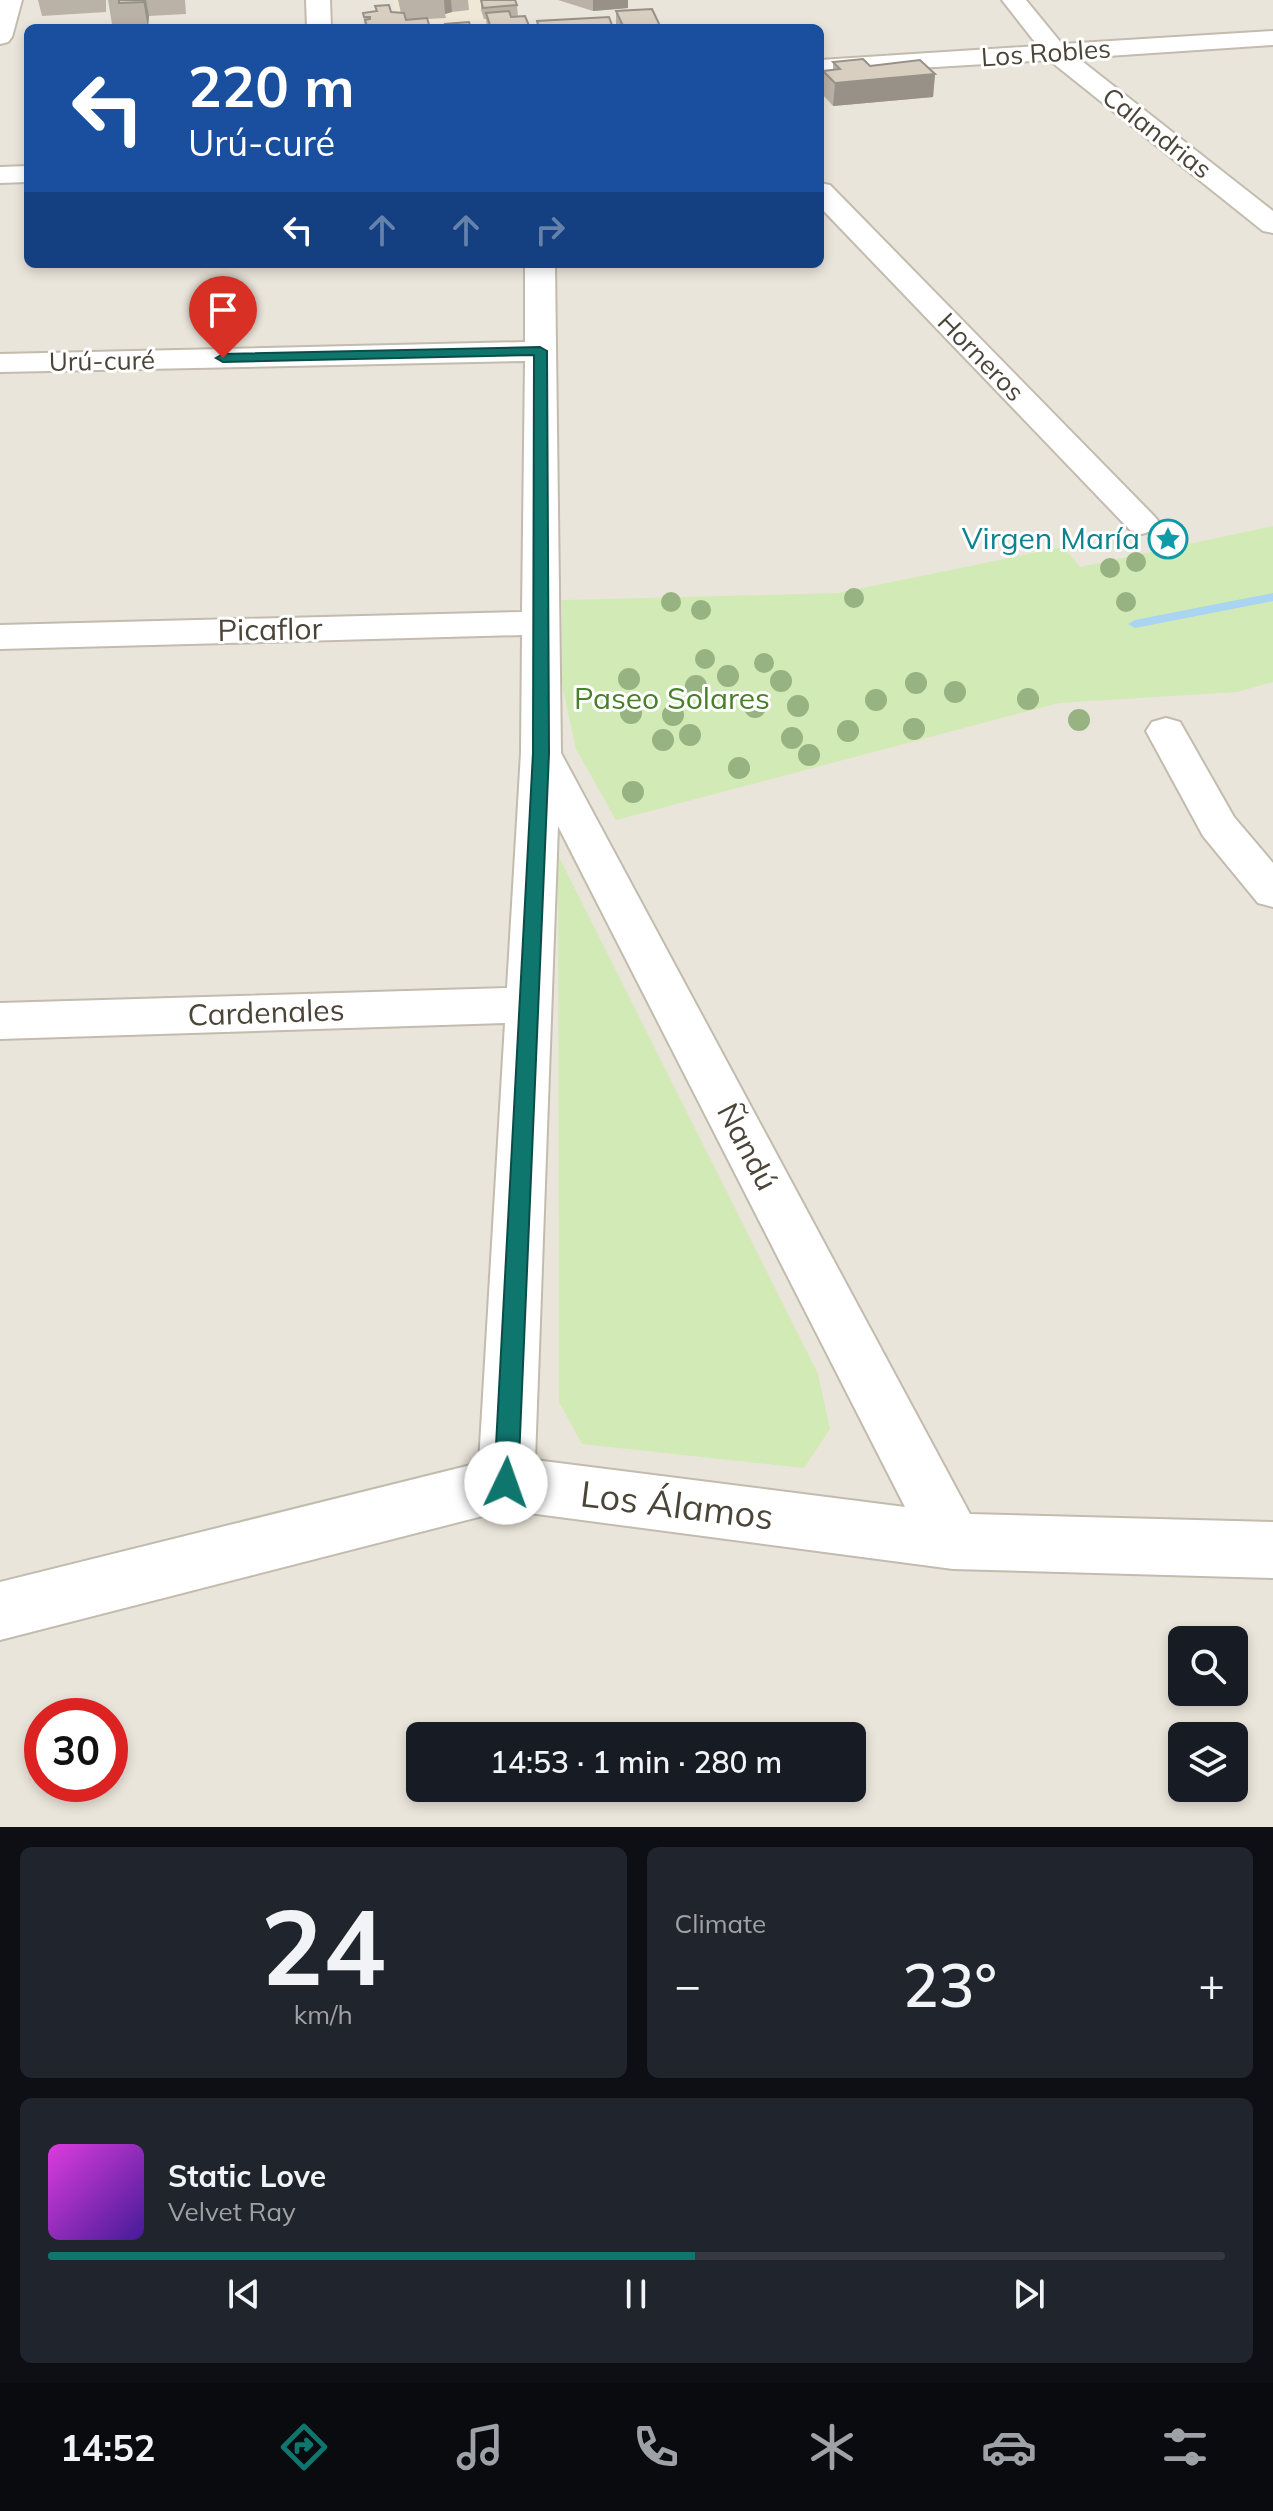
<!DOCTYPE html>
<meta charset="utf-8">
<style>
body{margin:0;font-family:Mulish,sans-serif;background:#20242c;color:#f1f3f6;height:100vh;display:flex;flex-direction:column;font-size:30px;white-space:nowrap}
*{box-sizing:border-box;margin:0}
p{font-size:26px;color:#9ea1a6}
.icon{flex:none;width:44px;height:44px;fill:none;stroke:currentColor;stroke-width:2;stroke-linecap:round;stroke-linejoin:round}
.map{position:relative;height:1827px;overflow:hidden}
.side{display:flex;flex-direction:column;gap:20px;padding:20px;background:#0d0f14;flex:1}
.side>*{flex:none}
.hud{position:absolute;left:24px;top:24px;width:800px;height:244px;border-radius:12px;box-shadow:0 4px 12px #0003;background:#1a4fa0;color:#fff;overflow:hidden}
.buttons{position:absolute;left:1168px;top:1626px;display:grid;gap:16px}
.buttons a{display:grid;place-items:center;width:80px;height:80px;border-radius:12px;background:#171b24;box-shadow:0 4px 12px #0003;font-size:40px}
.speed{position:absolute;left:24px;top:1698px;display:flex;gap:16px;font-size:40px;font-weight:700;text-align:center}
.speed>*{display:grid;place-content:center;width:104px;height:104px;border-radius:50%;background:#171b24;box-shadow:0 4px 12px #0003;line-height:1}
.speed .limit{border:12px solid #d22;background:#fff;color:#111}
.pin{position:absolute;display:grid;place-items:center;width:68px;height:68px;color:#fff;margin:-82px -34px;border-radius:50% 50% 50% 0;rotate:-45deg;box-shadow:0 0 8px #0007}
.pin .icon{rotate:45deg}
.me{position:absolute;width:88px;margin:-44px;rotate:3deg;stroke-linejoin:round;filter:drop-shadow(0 0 6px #0008)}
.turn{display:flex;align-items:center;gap:28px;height:168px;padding:0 32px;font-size:36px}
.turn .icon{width:104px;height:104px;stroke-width:2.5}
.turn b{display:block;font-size:56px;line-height:68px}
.lanes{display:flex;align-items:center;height:76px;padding:0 32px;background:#0003;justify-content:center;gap:40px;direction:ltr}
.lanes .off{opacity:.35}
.big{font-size:60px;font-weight:600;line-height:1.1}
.side .tile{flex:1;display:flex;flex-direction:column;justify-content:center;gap:12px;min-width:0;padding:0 28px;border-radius:12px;background:#20242c}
.side .dial{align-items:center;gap:0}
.dial b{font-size:104px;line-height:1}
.song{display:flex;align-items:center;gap:24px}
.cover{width:96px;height:96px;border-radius:12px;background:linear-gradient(135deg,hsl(300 70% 55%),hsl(260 70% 35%))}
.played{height:8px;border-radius:4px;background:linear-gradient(90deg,#0f766e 55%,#363941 55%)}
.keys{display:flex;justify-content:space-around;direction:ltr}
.heat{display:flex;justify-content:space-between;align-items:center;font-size:44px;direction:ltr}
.side .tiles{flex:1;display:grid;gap:20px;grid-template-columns:1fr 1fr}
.tile:last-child{grid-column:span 2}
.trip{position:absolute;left:406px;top:1722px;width:460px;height:80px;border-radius:12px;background:#171b24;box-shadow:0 4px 12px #0003;font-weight:600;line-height:80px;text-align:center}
.tab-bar{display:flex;height:128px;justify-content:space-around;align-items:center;background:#090b0e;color:#9ea1a6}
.tab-bar .icon{width:56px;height:56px}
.tab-bar .on{color:#0f766e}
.tab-bar b{font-size:36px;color:#f1f3f6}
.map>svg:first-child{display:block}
.residential{fill:#eae5da;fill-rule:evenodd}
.education{fill:#efe8d6}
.green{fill:#d2eab5}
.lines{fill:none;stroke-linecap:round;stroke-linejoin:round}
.stream{fill:#a9d4f2;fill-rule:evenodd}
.minor-casing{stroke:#c2bbae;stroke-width:4}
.minor{fill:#fff;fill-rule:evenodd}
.tree{fill:#97b381}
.wall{fill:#bab2a6}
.shaded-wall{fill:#979187}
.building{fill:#d8cfc1;stroke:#979187;stroke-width:2}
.route{fill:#0f766e;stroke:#0a4d48;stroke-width:2}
.labels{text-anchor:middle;stroke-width:6;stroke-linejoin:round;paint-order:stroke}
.far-street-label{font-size:26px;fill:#4b4439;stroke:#fff}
.culture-label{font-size:30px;fill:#0d838f;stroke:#fff;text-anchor:end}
.street-label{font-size:30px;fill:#4b4439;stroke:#fff}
.park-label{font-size:30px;fill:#4a7f2a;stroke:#fff}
.near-street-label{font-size:36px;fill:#4b4439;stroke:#fff}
</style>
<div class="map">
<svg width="1273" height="1827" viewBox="0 0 1273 1827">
<rect width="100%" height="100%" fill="#f6f3ec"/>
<path class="residential" d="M0 0H1273V1827H0ZM28 28H820V264H28ZM1182 1640H1234V1692H1182ZM42 1716H110V1784H42ZM420 1736H852V1788H420ZM1182 1736H1234V1788H1182Z"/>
<path class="education" d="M393 0H513L520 18 399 26Z"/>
<g class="green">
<path d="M1273 526V682L1237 692 1059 703 616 820 576 749 562 685V600L838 593 1063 547 1080 567Z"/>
<path d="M558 855 818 1374 830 1429 804 1468 582 1444 559 1402Z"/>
</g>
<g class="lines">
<path class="stream" d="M1273 593V601L1135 628 1128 624 1135 620Z"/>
<defs>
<g id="minor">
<path d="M0 0H22L12 37 8 42 0 44Z"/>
<path d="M306 0H330L331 28H307Z"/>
<path d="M1002 0H1026L1062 44 1273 31V45L1078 58 1273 211V233L1263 231 1049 60 820 74V60L1038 46Z"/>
<path d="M28 166V182L0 183V167Z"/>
<path d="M820 183 830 185 1154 516 1160 523 1154 530 1142 534 1130 530 820 207Z"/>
<path d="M525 264H555L561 753 970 1514 1273 1522V1578L953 1569 506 1510 0 1640V1582L479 1463 505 1023 0 1039V1003L507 988 521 753 522 635 0 649V625L522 612 525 361 0 372V354L525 342ZM558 826 905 1507 535 1460Z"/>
<path d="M1166 718 1180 722 1234 817 1273 863V907L1258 903 1203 836 1146 731 1152 722Z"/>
</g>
</defs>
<use href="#minor" class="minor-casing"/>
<use href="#minor" class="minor"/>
</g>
<g class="tree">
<circle cx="1136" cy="562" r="10"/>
<circle cx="1110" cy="568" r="10"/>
<circle cx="854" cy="598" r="10"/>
<circle cx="671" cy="602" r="10"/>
<circle cx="1126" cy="602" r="10"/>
<circle cx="701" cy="610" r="10"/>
<circle cx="705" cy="659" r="10"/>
<circle cx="764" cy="663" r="10"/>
<circle cx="728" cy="676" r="11"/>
<circle cx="629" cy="679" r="11"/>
<circle cx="781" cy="681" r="11"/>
<circle cx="916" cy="683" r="11"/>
<circle cx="696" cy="686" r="11"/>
<circle cx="955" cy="692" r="11"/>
<circle cx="1028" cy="699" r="11"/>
<circle cx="876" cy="700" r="11"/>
<circle cx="798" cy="706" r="11"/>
<circle cx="755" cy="707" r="11"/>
<circle cx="631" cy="713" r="11"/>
<circle cx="673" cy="715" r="11"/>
<circle cx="1079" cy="720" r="11"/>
<circle cx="914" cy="729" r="11"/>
<circle cx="848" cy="731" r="11"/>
<circle cx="690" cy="735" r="11"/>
<circle cx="792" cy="738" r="11"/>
<circle cx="663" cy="740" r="11"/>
<circle cx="809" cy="755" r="11"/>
<circle cx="739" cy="768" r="11"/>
<circle cx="633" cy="792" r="11"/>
</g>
<g class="wall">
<path d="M38 0H106V12L42 16Z"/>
<path d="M108 0H185L186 14 149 16 148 28H123V24H112Z"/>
<path d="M398 0H468L469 10 452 12 445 14 446 18 427 19 430 28H365L363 13 376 12 375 6 391 12 401 13Z"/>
<path d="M481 0 517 5 518 17 530 28H487L486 19H484L481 10Z"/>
<path d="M558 0H628V8L593 11Z"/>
<path d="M616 11 661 28H616Z"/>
<path d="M833 62 870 66 935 74 933 97 833 106 822 94 823 71 833 70Z"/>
</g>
<g class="shaded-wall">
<path d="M143 0H146L149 16 148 28Z"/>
<path d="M444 0H451L452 12 445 14Z"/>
<path d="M593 0H628V8L593 11Z"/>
<path d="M935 74 933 97 833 106 835 83Z"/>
</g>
<g class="building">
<path d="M119 0H143V2L119 3Z"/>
<path d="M481 0H515L517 5 483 8Z"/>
<path d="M389 5 391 12 404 13 406 20 427 18 430 28H371V25L367 26 365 20 370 19V17H364L363 13 377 11 375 6Z"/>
<path d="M652 9 661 28H624L616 11Z"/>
<path d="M509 11 511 17 525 16 530 28H491L486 13Z"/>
<path d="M609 17 613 28H539L537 21Z"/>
<path d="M469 22 471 28H446L445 24Z"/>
<path d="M863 59 870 66 920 60 935 74 835 83 823 71 840 69 833 62Z"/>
</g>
<path class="route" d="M540 347 547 351 549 753 518 1483 514 1491 506 1494 498 1491 494 1483 533 753 534 355 223 362 216 358 223 354Z"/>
<defs>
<symbol id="sight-ring" viewBox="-11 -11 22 22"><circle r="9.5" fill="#fff" stroke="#0f9aa8" stroke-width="1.5"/><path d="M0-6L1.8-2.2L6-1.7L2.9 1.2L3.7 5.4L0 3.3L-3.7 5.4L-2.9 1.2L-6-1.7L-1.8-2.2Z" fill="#0f9aa8"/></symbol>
</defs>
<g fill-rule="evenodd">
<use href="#sight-ring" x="1146" y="517" width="44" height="44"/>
</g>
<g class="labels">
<g class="far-street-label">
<text transform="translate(1046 53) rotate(-4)" y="9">Los Robles</text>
<text transform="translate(1157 133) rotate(38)" y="9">Calandrias</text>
<text transform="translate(981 357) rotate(46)" y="9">Horneros</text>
<text transform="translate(102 361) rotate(-1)" y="9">Urú-curé</text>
</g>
<g class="culture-label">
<text x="1140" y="549">Virgen María</text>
</g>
<g class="street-label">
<text transform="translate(270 630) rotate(-1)" y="10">Picaflor</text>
<text transform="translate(266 1013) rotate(-2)" y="10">Cardenales</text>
<text transform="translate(747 1147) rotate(62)" y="10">Ñandú</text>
</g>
<g class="park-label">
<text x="672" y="709">Paseo Solares</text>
</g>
<g class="near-street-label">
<text transform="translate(677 1505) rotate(7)" y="13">Los Álamos</text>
</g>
</g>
</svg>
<div class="buttons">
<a><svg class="icon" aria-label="search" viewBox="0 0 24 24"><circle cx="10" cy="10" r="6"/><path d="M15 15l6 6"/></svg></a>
<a><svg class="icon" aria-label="layers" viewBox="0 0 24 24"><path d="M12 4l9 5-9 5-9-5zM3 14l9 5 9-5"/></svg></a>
</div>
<div class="speed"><div class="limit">30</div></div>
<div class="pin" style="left:223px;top:358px;background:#d93025"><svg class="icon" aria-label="arrive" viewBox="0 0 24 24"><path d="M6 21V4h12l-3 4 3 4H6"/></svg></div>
<svg class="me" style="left:506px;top:1483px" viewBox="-20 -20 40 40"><circle r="19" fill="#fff"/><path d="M0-13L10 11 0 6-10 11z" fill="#0f766e"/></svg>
<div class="trip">14:53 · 1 min · 280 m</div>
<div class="hud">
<div class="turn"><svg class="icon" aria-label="left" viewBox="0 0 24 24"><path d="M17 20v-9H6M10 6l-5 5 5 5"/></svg><div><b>220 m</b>Urú-curé</div></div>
<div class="lanes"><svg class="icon" aria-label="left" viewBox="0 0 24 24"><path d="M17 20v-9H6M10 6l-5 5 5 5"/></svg><svg class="icon off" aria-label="ahead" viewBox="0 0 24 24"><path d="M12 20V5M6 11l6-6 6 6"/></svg><svg class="icon off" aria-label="ahead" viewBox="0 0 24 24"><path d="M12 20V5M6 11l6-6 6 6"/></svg><svg class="icon off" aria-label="right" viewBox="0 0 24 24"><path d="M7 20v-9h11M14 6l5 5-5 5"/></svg></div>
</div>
</div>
<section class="side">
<div class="tiles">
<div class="tile dial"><b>24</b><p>km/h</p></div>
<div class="tile"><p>Climate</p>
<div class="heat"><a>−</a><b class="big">23°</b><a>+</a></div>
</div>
<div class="tile">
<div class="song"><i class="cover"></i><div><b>Static Love</b><p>Velvet Ray</p></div></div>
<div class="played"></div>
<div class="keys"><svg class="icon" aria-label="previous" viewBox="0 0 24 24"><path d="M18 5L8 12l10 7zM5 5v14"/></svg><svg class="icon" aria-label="pause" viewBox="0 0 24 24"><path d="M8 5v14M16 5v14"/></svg><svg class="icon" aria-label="next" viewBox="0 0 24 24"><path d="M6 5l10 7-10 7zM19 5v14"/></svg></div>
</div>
</div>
</section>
<nav class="tab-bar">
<b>14:52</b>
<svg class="icon on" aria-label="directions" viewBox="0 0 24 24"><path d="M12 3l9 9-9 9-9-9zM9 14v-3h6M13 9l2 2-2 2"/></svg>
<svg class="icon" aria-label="music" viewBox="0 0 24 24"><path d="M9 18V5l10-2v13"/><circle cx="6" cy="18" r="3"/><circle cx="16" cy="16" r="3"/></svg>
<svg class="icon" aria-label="phone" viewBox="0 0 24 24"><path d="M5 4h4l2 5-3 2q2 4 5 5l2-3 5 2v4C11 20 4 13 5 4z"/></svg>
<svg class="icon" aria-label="climate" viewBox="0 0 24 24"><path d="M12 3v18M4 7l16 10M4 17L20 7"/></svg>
<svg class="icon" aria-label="car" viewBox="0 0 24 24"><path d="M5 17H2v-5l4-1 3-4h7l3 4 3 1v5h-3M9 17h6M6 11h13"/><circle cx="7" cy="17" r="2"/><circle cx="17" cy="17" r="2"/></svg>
<svg class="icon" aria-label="filters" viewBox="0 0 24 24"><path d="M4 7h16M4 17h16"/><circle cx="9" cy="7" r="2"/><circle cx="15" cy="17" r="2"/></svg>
</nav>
